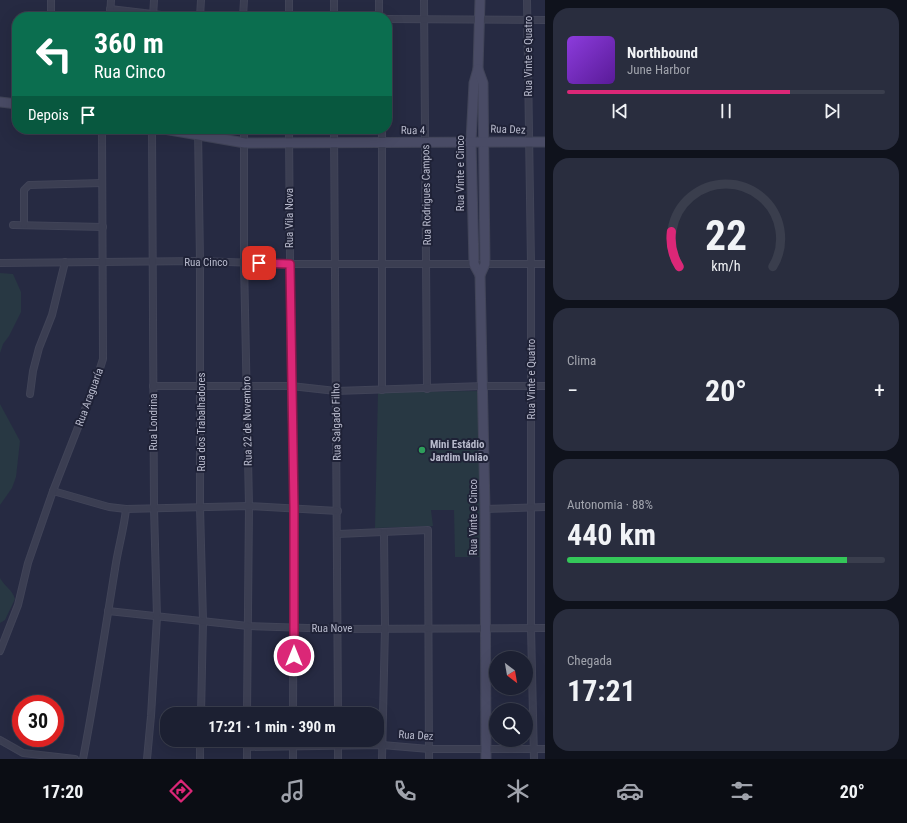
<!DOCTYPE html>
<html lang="pt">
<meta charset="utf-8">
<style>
body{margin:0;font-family:"Roboto Condensed",sans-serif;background:#292d3e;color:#f1f3f6;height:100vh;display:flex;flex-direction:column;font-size:15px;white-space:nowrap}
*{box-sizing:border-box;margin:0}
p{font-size:13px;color:#a0a3ac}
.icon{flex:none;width:22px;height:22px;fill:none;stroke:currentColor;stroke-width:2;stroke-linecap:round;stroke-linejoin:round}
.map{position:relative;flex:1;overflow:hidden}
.panel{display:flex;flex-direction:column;gap:8px;padding:8px;background:#0f121c;width:362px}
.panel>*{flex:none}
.hud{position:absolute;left:12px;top:12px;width:380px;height:122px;border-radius:16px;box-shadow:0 4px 16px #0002,0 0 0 1px #3a3e4d;background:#0b6e4f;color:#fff;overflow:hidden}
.needle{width:26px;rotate:149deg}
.controls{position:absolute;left:489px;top:651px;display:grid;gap:8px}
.controls a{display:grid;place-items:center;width:44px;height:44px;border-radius:50%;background:#1c2032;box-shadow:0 4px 16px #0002,0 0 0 1px #3a3e4d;font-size:20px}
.speed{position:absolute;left:12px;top:695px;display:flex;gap:8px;font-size:20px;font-weight:700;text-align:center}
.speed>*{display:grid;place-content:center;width:52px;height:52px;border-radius:50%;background:#1c2032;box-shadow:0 4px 16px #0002,0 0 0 1px #3a3e4d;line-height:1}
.speed .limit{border:6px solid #d22;background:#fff;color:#111}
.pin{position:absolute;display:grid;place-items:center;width:34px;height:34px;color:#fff;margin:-17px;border-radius:8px;box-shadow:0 2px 6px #0006}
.me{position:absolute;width:44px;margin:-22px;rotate:0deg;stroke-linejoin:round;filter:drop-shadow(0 0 3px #0008)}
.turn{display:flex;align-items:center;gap:14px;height:84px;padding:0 16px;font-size:18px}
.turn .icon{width:52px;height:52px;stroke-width:2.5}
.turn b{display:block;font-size:28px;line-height:34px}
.then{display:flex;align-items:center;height:38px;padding:0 16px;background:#0003;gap:8px;font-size:15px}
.big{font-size:30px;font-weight:700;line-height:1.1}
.panel .tile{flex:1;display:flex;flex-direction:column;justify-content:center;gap:6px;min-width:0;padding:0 14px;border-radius:16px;background:#292d3e}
.panel .dial{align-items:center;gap:0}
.dial svg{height:104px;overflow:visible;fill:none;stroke:#3a3e4d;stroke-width:7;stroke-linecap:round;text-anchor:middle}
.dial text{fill:#f1f3f6;stroke:none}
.song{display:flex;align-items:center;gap:12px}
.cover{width:48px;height:48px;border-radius:6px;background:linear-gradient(135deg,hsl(270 70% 55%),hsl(270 70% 35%))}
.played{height:4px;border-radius:2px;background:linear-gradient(90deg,#db2777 70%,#3a3e4d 70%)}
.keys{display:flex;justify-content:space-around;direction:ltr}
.heat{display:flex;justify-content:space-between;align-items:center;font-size:22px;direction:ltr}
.charge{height:6px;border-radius:3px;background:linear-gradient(90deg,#34c759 88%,#3a3e4d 0)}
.trip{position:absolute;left:160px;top:707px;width:224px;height:40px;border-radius:16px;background:#1c2032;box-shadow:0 4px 16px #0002,0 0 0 1px #3a3e4d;font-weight:700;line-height:40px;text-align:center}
.tab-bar{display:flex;height:64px;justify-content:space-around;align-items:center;background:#0b0d14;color:#a0a3ac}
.tab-bar .icon{width:28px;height:28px}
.tab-bar .on{color:#db2777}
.tab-bar b{font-size:18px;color:#f1f3f6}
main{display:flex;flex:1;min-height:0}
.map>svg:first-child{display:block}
.green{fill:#283843}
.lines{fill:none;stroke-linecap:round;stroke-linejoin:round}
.street-casing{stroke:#414458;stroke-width:8}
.secondary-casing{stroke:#414458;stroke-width:11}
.street{stroke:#3b3e52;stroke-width:6}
.secondary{stroke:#494b65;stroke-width:9}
.route-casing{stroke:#8e194d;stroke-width:10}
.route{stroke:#db2777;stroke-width:7}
.leisure-dot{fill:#2e9e5b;stroke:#1f2237;stroke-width:1.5}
.labels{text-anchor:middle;stroke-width:4;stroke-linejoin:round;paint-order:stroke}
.street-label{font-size:11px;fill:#b8bacc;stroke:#1f2237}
.poi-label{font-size:11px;font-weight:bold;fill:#b8bacc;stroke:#1f2237;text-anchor:start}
</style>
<main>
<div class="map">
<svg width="545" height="759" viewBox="0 0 545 759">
<rect width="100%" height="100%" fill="#262a42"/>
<g class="green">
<path d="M0 273 13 274 21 292V312L9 336 3 344 0 353Z"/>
<path d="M479 391 480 557H455L454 510H431L433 526 375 528 378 392Z"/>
<path d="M0 404 20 441 16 477 12 488 0 505Z"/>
<path d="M0 578C5 587 12 589 15 599L5 620 0 623Z"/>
</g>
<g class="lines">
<defs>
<g id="street">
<path d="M51 0V17"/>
<path d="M289 0V17"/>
<path d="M334 0V17"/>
<path d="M424 0 427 389"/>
<path d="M527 0 531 264V628L534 759"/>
<path d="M110 9 178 17"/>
<path d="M110 17 111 0"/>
<path d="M153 17 154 0"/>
<path d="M200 17 201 0"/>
<path d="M243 17 244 0"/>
<path d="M379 17V0"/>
<path d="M387 19 545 20"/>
<path d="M198 129 200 261V507L203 621 201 714"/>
<path d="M244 129V262L249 506 247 714"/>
<path d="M289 129 291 386 294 508 293 714"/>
<path d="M334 129 338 714"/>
<path d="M382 129V390"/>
<path d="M13 225 103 227"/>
<path d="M24 225V190L29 185 102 183"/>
<path d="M0 263 200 261 289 264H545"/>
<path d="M153 386H291L336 391 483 386H545"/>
<path d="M30 394 33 371 39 348 52 315 65 262"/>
<path d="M53 491 109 507 126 509 249 506 338 511"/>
<path d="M485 509 545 507"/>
<path d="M338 534 428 530 429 759"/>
<path d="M108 611 248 626 338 629 545 628"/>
<path d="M0 651 18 605 28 563 53 491 95 384 103 359 102 129"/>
<path d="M0 740 23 753 75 759"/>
<path d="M338 740V759"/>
<path d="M247 747 382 745 429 749H545"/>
<path d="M83 759C95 696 105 632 115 569 118 548 124 529 126 509"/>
<path d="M147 759 151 716 157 617 154 508 152 129"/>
<path d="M200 759V740"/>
<path d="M247 759V740"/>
<path d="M293 759V740"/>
<path d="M382 759 385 627 384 533"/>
</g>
<g id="secondary">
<path d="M480 0 478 69 474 83 471 141 474 264 480 275"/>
<path d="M478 69 483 83 485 264 480 275 485 509 486 759"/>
<path d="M0 102 17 104"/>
<path d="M164 129 245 143 545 142"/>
</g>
</defs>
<use href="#street" class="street-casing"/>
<use href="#secondary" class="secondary-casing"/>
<use href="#street" class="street"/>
<use href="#secondary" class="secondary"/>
</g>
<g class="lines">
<defs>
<path id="route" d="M259 263 290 264 294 508V656"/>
</defs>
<use href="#route" class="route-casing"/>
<use href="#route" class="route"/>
</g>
<circle class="leisure-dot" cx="422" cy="450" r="4"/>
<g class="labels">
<g class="street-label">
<text transform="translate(528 56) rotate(-90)" y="4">Rua Vinte e Quatro</text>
<text transform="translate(508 129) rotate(2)" y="4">Rua Dez</text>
<text transform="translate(413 130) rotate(1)" y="4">Rua 4</text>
<text transform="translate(460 173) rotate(-90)" y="4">Rua Vinte e Cinco</text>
<text transform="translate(426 195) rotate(-91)" y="4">Rua Rodrigues Campos</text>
<text transform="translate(289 218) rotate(-90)" y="4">Rua Vila Nova</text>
<text x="206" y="266">Rua Cinco</text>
<text transform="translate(531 379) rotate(-90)" y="4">Rua Vinte e Quatro</text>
<text transform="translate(89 397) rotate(-70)" y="4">Rua Araguaría</text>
<text transform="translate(247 421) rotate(-91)" y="4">Rua 22 de Novembro</text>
<text transform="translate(153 422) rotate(-90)" y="4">Rua Londrina</text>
<text transform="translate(201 422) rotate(-90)" y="4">Rua dos Trabalhadores</text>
<text transform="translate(336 422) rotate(-91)" y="4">Rua Salgado Filho</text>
<text transform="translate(473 517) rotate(-90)" y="4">Rua Vinte e Cinco</text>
<text x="332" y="632">Rua Nove</text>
<text transform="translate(416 735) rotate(3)" y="4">Rua Dez</text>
</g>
<g class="poi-label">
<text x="430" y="448">Mini Estádio<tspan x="430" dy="13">Jardim União</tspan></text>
</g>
</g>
</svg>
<div class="controls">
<a><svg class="needle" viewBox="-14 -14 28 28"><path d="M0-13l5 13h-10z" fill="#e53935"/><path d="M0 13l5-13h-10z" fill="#a0a3ac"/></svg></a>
<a><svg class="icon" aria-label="search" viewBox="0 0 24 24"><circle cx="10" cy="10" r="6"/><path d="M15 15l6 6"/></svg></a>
</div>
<div class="speed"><div class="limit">30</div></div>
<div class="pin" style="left:259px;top:263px;background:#d93025"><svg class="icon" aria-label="arrive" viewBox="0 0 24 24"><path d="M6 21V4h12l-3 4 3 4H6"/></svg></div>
<svg class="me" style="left:294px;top:656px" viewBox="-20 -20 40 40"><circle r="17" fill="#db2777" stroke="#fff" stroke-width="3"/><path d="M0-11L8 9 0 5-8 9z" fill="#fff"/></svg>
<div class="trip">17:21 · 1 min · 390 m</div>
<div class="hud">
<div class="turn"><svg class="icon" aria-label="left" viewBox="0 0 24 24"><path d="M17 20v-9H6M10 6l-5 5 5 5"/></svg><div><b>360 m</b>Rua Cinco</div></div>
<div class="then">Depois<svg class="icon" aria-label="arrive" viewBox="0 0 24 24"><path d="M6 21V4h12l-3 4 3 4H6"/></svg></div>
</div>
</div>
<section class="panel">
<div class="tile">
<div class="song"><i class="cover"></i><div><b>Northbound</b><p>June Harbor</p></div></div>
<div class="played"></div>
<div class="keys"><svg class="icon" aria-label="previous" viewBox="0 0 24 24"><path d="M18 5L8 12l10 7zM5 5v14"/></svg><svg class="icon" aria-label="pause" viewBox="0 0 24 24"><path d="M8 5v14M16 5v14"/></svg><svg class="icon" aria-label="next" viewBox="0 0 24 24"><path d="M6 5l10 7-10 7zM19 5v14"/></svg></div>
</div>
<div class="tile dial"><svg viewBox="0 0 100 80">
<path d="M14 69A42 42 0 1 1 86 69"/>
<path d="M14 69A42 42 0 0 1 8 42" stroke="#db2777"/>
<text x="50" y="56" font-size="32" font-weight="700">22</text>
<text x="50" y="72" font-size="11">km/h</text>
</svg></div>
<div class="tile"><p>Clima</p>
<div class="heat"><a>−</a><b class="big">20°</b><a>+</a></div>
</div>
<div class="tile"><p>Autonomia · 88%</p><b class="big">440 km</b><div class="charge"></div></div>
<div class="tile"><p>Chegada</p><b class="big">17:21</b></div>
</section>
</main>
<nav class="tab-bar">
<b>17:20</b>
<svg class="icon on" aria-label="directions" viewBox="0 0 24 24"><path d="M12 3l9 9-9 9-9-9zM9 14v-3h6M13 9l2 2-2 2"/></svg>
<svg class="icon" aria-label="music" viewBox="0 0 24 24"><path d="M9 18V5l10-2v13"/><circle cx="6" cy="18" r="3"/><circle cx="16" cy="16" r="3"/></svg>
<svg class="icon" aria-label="phone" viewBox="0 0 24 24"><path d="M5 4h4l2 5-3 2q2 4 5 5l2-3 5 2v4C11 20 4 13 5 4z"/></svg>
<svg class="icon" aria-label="climate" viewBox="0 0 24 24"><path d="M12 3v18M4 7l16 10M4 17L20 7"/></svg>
<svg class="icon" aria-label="car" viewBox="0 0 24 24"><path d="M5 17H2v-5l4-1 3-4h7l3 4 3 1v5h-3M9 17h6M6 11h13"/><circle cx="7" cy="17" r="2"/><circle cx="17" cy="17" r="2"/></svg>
<svg class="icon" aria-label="filters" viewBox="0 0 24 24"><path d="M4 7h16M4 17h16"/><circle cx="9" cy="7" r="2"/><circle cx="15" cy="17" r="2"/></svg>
<b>20°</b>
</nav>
